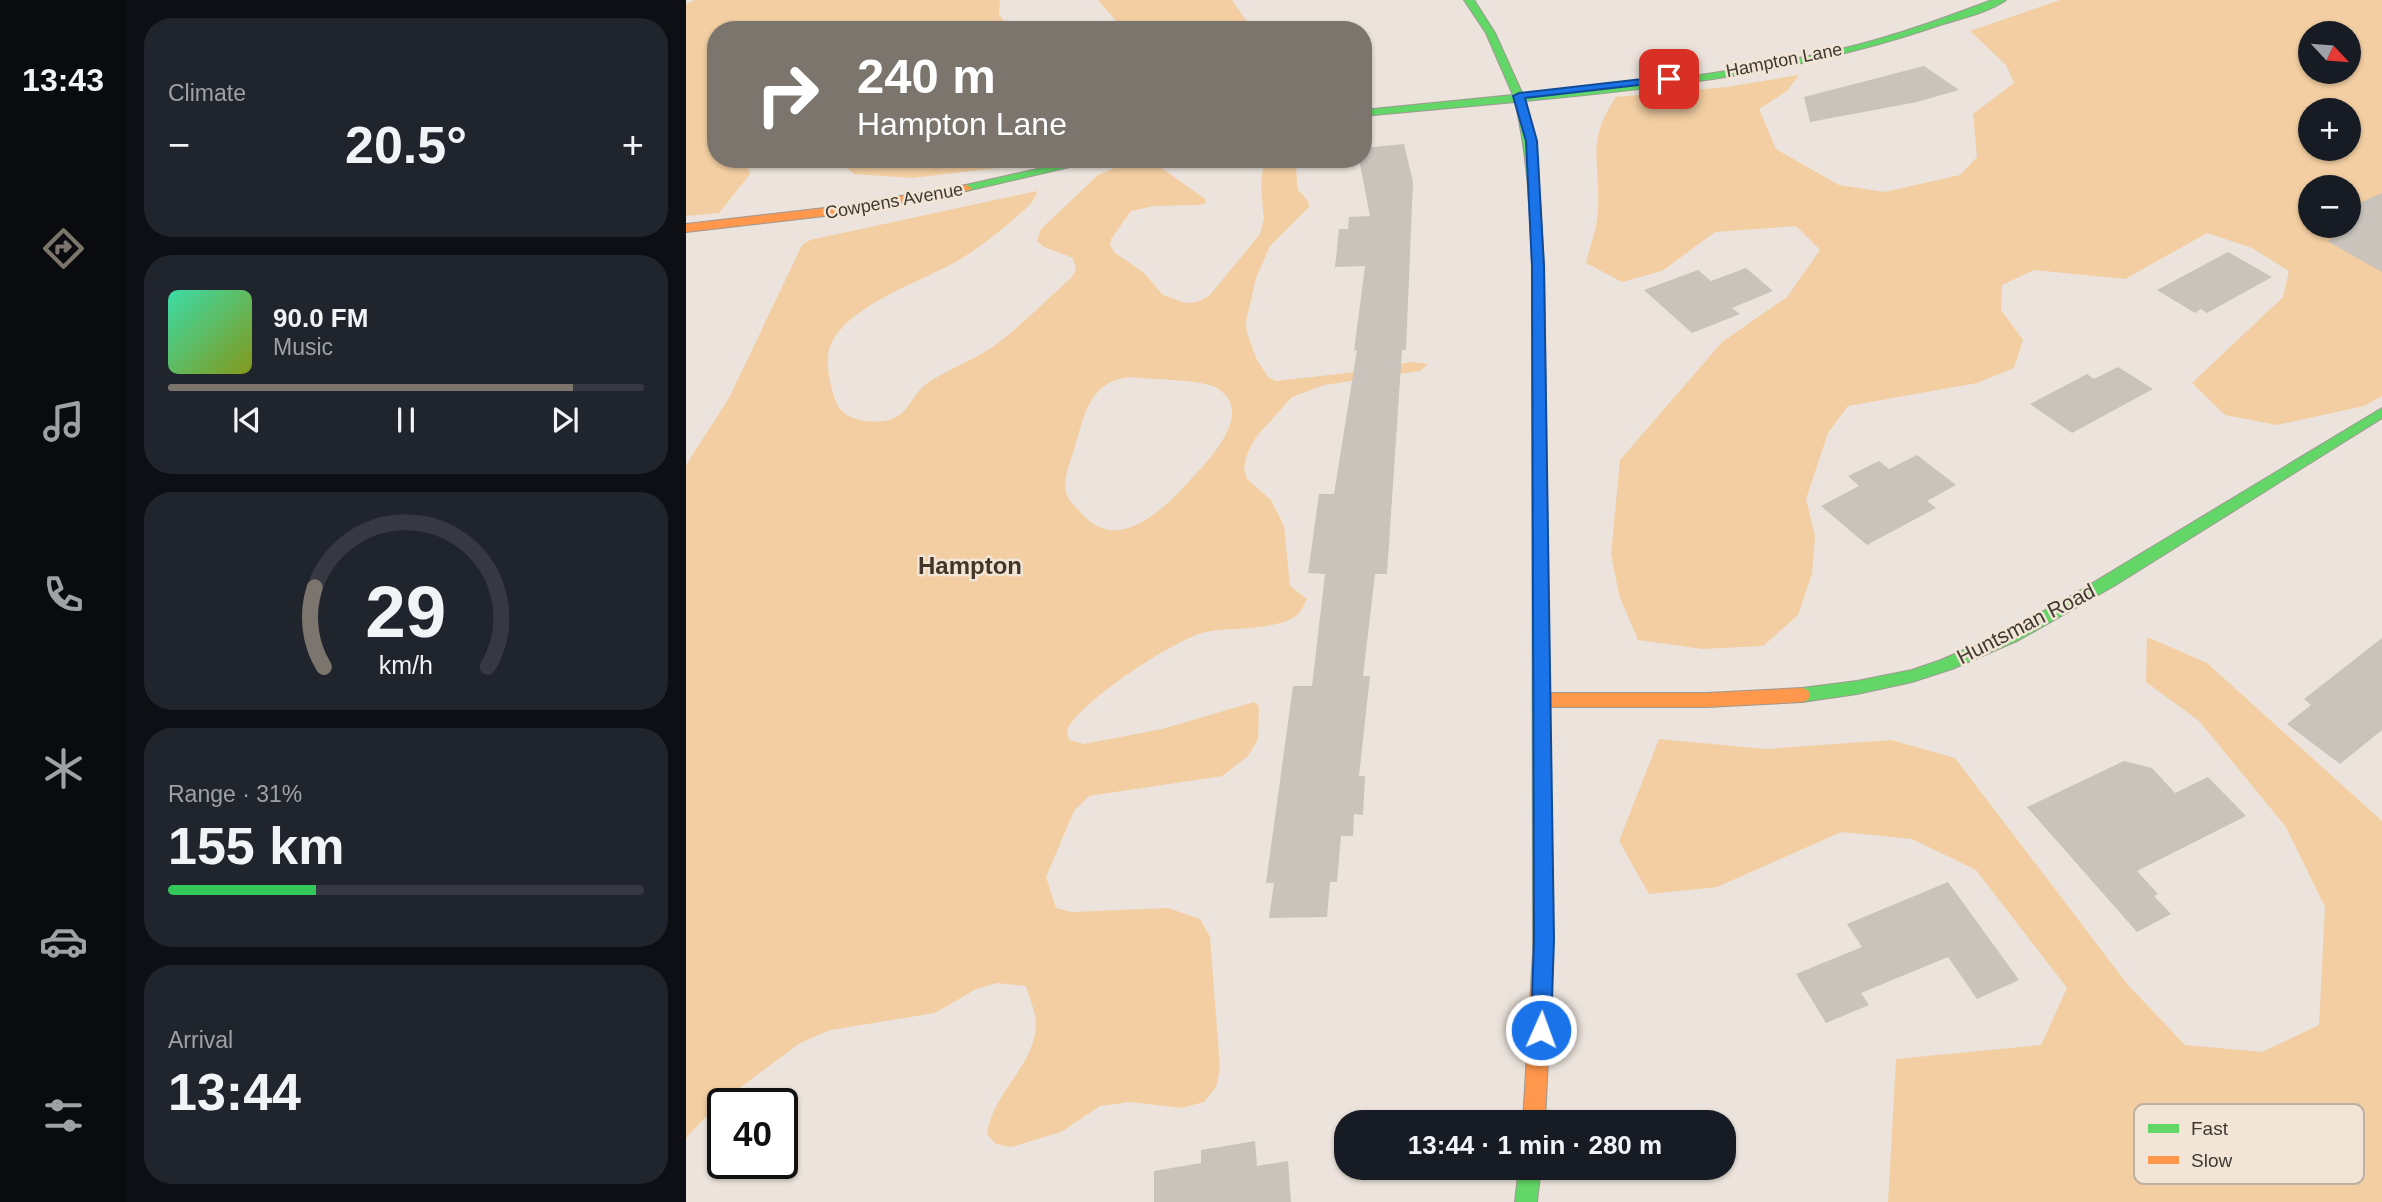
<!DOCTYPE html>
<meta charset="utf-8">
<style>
body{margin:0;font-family:Arial,sans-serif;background:#20242c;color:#f1f3f6;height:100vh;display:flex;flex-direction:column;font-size:26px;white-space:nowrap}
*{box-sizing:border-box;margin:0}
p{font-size:23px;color:#9ea1a6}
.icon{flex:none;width:38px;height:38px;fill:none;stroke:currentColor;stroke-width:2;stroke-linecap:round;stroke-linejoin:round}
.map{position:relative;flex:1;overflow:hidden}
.details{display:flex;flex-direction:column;gap:18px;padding:18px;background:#0d0f14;width:560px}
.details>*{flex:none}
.top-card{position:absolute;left:21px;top:21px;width:665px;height:147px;border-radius:28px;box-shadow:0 2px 5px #0004;background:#7b756e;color:#fff;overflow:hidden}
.needle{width:46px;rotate:116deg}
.fabs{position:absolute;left:1612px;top:21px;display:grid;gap:14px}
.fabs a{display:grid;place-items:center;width:63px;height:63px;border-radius:50%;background:#171b24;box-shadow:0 2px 5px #0004;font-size:35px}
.speed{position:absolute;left:21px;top:1088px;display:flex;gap:14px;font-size:35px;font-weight:700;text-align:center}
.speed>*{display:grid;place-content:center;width:91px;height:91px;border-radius:50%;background:#171b24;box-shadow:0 2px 5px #0004;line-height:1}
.speed .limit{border:4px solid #111;border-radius:10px;background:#fff;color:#111}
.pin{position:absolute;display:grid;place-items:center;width:60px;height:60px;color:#fff;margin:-30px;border-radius:14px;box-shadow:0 4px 10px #0006}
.me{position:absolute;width:77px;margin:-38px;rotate:2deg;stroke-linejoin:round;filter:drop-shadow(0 0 5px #0008)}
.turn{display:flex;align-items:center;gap:24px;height:147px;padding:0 35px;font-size:32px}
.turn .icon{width:91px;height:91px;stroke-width:2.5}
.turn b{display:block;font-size:49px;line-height:60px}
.big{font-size:52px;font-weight:700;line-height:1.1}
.details .widget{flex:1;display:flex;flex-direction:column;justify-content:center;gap:10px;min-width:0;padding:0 24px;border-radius:28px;background:#20242c}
.details .dial{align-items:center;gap:0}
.dial svg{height:182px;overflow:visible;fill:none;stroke:#363941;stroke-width:7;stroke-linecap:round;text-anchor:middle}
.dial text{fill:#f1f3f6;stroke:none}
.song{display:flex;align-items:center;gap:21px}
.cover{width:84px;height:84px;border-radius:10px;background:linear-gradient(135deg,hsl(160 70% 55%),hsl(70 70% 35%))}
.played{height:7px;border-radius:4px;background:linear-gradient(90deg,#7b756e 85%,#363941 85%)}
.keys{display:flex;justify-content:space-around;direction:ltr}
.heat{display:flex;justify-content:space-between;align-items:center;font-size:38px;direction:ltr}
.charge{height:10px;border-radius:5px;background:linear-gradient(90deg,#34c759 31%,#363941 0)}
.trip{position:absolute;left:648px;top:1110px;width:402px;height:70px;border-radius:28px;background:#171b24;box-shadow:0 2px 5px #0004;font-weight:700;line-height:70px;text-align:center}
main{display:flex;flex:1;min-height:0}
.tabs{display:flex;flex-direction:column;width:126px;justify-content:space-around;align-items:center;background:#090b0e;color:#9ea1a6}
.tabs .icon{width:49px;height:49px}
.tabs .current{color:#7b756e}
.tabs b{font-size:32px;color:#f1f3f6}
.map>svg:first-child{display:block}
.green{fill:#f2cea2;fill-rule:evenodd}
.building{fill:#c9c3bc}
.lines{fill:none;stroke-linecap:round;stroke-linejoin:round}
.fast-casing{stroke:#9e9992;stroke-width:2}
.slow-casing{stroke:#9e9992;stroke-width:2}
.fast{fill:#63d668;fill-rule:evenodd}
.slow{fill:#ff974d;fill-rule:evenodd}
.route{fill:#1a73e8;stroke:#114b97;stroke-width:2}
.labels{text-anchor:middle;stroke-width:5;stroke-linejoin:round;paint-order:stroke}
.far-street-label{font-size:18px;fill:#3e3932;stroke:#f3e5d5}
.street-label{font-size:21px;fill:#3e3932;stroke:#f3e5d5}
.quarter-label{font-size:24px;font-weight:bold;fill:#413628;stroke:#f3e5d5}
.key{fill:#f3e5d5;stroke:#bdb1a4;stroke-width:2}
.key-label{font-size:19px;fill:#3e3932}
</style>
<main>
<nav class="tabs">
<b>13:43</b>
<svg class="icon current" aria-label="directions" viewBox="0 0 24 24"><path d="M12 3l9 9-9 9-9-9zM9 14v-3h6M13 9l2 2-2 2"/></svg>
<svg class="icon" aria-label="music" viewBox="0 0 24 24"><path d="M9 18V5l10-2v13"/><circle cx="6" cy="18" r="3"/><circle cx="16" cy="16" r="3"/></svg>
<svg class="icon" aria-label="phone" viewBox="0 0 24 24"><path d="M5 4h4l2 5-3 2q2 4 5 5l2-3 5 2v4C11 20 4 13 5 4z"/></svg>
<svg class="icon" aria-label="climate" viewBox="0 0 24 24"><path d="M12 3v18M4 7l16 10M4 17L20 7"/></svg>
<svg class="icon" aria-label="car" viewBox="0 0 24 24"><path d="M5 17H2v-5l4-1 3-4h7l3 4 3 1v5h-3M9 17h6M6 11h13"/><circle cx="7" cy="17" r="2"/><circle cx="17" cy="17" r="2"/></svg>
<svg class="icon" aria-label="filters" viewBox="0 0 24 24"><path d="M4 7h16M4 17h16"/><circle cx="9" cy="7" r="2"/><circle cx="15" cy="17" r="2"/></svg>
</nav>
<section class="details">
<div class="widget"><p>Climate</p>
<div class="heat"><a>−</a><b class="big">20.5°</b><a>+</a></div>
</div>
<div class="widget">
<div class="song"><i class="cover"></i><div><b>90.0 FM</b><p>Music</p></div></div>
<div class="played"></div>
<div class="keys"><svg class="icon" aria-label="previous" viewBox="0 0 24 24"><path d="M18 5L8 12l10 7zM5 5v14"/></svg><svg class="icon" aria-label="pause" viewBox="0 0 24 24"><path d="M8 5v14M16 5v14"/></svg><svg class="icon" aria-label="next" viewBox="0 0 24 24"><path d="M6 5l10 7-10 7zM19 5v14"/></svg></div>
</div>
<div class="widget dial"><svg viewBox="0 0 100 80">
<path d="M14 69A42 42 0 1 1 86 69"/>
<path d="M14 69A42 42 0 0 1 10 34" stroke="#7b756e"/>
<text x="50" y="56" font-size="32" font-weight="700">29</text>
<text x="50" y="72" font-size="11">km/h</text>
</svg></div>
<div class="widget"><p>Range · 31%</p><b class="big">155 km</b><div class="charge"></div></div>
<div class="widget"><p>Arrival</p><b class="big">13:44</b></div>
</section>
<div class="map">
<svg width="1696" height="1202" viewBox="0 0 1696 1202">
<rect width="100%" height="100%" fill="#ece4dc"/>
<g class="green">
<path d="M9 0H314L313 14 323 30H139C105 25 65 30 30 30V159H58L64 174 33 213 0 216V4Z"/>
<path d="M412 0H546L561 22 571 30H438Z"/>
<path d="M1374 0H1696V396L1678 406 1591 425 1539 415 1506 383 1597 297 1603 271 1566 248 1521 233 1439 279 1348 270 1316 285 1315 310 1337 340 1328 368 1291 383 1162 406 1142 433 1120 499 1129 536 1126 574 1112 615 1077 646 1016 649 952 640 933 595 925 554 934 460 1036 342 1101 297 1134 250 1110 226 1029 232 976 271 936 282 900 263C904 246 912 226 912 209 914 159 900 141 930 97L1041 87 1113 75 1101 91 1073 109 1090 149 1153 185 1198 192 1274 175 1291 157 1287 114 1328 83 1320 65 1284 31ZM1624 33H1662V72H1624ZM1624 110H1662V149H1624ZM1624 187H1662V226H1624Z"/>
<path d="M150 159H360L336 165 226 178 168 174Z"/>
<path d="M582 159H609L612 190 622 201 623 207 584 246 570 278 560 322 561 333 571 360 583 378 590 381 662 373 725 362 742 364 734 371 638 385 606 397 570 437 561 454 558 468 561 479 585 500 598 526 604 586 621 599C618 604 616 610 613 613 597 631 542 627 519 632 486 641 396 700 381 730L383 740 398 744 476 729 568 702 573 706 572 739 562 756 536 776 403 796 388 811 360 877 370 908 386 912 482 908 514 919 524 937 534 1068 530 1087 518 1102 495 1108 444 1102 414 1106 375 1132 325 1147 310 1144 301 1134C307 1091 349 1066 350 1024 350 1012 343 998 340 986L311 983 290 989 249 1013 144 1030 114 1043 32 1104 0 1138V465L43 398 116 245 124 240 351 191C350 202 336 211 328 219 308 236 288 252 264 265 230 283 158 308 144 347 138 362 145 390 151 404 158 421 188 424 203 420 223 414 225 396 240 384 260 370 284 362 305 348 333 328 359 301 385 278L390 270 387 258 358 247 351 241 355 229 412 175 436 165 470 164 519 199 520 203 513 205 468 206 445 211 425 239 424 245 429 253 457 272 477 295 499 303 511 302 523 296 574 234 578 219 575 187 577 166ZM445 377C468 380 509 379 529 387 534 389 537 393 541 397 560 422 521 462 505 479 479 508 432 556 395 513 390 507 381 499 380 492 377 478 384 463 388 450 398 416 403 380 445 377Z"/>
<path d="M1461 637 1521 663 1696 821V1202H1202L1210 1059 1355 1045 1381 988 1290 870 1226 839 1155 832 1031 887 963 894 933 841 973 739 1079 749 1205 740 1269 758 1442 985 1499 1045 1576 1052 1633 1025 1639 907 1600 827 1513 721 1460 682Z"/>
</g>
<g class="building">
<path d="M1238 66 1273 90 1231 102 1124 122 1118 97Z"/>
<path d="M718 144 727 182 720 350H716L701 574H689L677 676H684L673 776H679L677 815 668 814 667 836H655L651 882H644L641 917 583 918 588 883H580L607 686H626L639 574 622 573 633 494H648L671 350 668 351 679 266 649 267 653 229H662L663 217 684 216 673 159H677V148Z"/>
<path d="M1696 193V272L1641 241 1662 232V208Z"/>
<path d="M1542 252 1586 277 1521 313 1515 309 1509 313 1471 290Z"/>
<path d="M1060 268 1087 291 1046 308 1054 314 1006 333 958 290 1012 270 1025 281Z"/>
<path d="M1432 367 1467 389 1386 433 1344 404 1401 374 1408 379Z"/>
<path d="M1231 455 1270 485 1241 501 1250 508 1181 545 1135 506 1173 486 1162 476 1193 461 1203 469Z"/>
<path d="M1696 638V730L1654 764 1601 724 1625 705 1618 699Z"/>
<path d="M1438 761 1466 768 1489 793 1522 777 1560 816 1451 871 1472 894 1468 896 1485 914 1451 932 1341 807Z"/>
<path d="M1262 882 1333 980 1291 999 1262 957 1175 993 1183 1005 1140 1023 1110 974 1176 947 1161 924Z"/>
<path d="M569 1141 571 1166 602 1161 605 1202H468V1171L515 1163V1150Z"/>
</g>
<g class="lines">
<defs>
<g id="fast">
<path d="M778 0H788L809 33 837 95C945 85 1053 73 1159 48 1209 36 1258 18 1306 0H1320C1302 13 1272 19 1251 26 1117 72 979 88 839 101L851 159 858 266 867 952 864 958 857 961 850 958 847 952 846 266C844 210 842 156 829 102L677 116V110L827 95 800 33Z"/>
<path d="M396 159H418L280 191 274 188 280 185Z"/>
<path d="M1696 408V418L1428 586 1333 640 1266 669 1226 682 1171 694 1116 702 1110 700 1108 695 1110 690 1116 688 1171 681 1226 670 1255 660 1321 631 1385 596Z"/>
<path d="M833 1167H855L851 1202H829Z"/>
</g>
<g id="slow">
<path d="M280 185 286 188 284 190 156 214 0 232V224L156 206Z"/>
<path d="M1116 688 1122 690 1124 695 1122 700 1116 702 1021 707H855L849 705 847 700 849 695 855 693H1021Z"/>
<path d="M857 943 864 946 867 952 859 1122H837L847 952 850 946Z"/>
</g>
</defs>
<use href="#fast" class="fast-casing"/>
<use href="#slow" class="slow-casing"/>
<use href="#fast" class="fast"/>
<use href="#slow" class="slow"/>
</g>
<path class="route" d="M983 76 987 77V81L839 98 851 141 858 266 868 939 865 1030 862 1037 855 1040 848 1037 845 1030 848 939 846 266 840 141 827 96 833 93Z"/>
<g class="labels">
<g class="far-street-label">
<text transform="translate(1098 60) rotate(-11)" y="6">Hampton Lane</text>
<text transform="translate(208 201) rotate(-10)" y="6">Cowpens Avenue</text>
</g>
<g class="street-label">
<text transform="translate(1340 624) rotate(-27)" y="7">Huntsman Road</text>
</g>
<g class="quarter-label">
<text x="284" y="574">Hampton</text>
</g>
</g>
<rect x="1448" y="1104" width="230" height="80" rx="10" class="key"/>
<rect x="1462" y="1124" width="31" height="9" fill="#63d668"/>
<rect x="1462" y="1156" width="31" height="8" fill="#ff974d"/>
<g class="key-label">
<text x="1505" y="1135">Fast</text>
<text x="1505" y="1167">Slow</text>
</g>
</svg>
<div class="fabs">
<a><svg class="needle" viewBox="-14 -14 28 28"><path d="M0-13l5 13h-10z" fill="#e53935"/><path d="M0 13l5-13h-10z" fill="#9ea1a6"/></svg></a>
<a>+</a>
<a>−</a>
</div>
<div class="speed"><div class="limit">40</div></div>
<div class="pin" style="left:983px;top:79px;background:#d93025"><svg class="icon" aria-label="arrive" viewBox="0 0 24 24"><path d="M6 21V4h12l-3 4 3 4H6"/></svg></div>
<svg class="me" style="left:855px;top:1030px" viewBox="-20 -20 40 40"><circle r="17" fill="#1a73e8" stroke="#fff" stroke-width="3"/><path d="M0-11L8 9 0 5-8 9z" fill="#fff"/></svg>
<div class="trip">13:44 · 1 min · 280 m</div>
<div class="top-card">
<div class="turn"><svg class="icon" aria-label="right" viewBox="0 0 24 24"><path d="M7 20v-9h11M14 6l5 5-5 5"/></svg><div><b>240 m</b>Hampton Lane</div></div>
</div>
</div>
</main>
